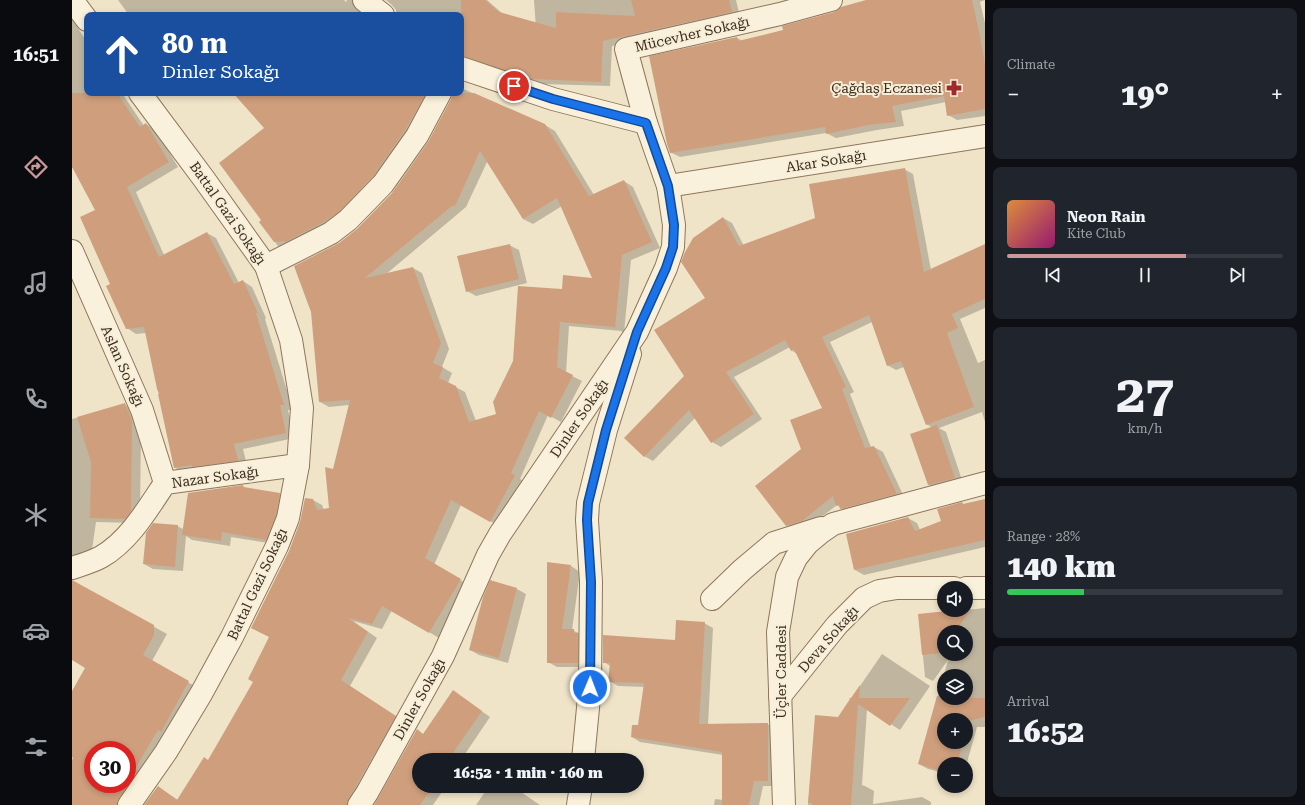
<!DOCTYPE html>
<meta charset="utf-8">
<style>
body{margin:0;font-family:"Roboto Serif",serif;background:#20242c;color:#f1f3f6;height:100vh;display:flex;flex-direction:column;font-size:15px;white-space:nowrap}
*{box-sizing:border-box;margin:0}
p{font-size:13px;color:#9ea1a6}
.icon{flex:none;width:22px;height:22px;fill:none;stroke:currentColor;stroke-width:2;stroke-linecap:round;stroke-linejoin:round}
.map{position:relative;flex:1;overflow:hidden}
.drawer{display:flex;flex-direction:column;gap:8px;padding:8px;background:#0d0f14;width:320px}
.drawer>*{flex:none}
.hud{position:absolute;left:12px;top:12px;width:380px;height:84px;border-radius:8px;box-shadow:0 2px 6px #0003;background:#1a4fa0;color:#fff;overflow:hidden}
.tools{position:absolute;left:865px;top:581px;display:grid;gap:8px}
.tools a{display:grid;place-items:center;width:36px;height:36px;border-radius:50%;background:#171b24;box-shadow:0 2px 6px #0003;font-size:20px}
.speed{position:absolute;left:12px;top:741px;display:flex;gap:8px;font-size:20px;font-weight:700;text-align:center}
.speed>*{display:grid;place-content:center;width:52px;height:52px;border-radius:50%;background:#171b24;box-shadow:0 2px 6px #0003;line-height:1}
.speed .limit{border:6px solid #d22;background:#fff;color:#111}
.pin{position:absolute;display:grid;place-items:center;width:34px;height:34px;color:#fff;margin:-17px;border:2px solid #fff;border-radius:50%;box-shadow:0 1px 4px #0007}
.me{position:absolute;width:44px;margin:-22px;rotate:1deg;stroke-linejoin:round;filter:drop-shadow(0 0 3px #0008)}
.turn{display:flex;align-items:center;gap:14px;height:84px;padding:0 12px;font-size:18px}
.turn .icon{width:52px;height:52px;stroke-width:2.5}
.turn b{display:block;font-size:28px;line-height:34px}
.big{font-size:30px;font-weight:800;line-height:1.1}
.drawer .tile{flex:1;display:flex;flex-direction:column;justify-content:center;gap:6px;min-width:0;padding:0 14px;border-radius:8px;background:#20242c}
.drawer .dial{align-items:center;gap:0}
.dial b{font-size:52px;line-height:1}
.song{display:flex;align-items:center;gap:12px}
.cover{width:48px;height:48px;border-radius:6px;background:linear-gradient(135deg,hsl(30 70% 55%),hsl(320 70% 35%))}
.played{height:4px;border-radius:2px;background:linear-gradient(90deg,#cc999b 65%,#363941 65%)}
.keys{display:flex;justify-content:space-around;direction:ltr}
.heat{display:flex;justify-content:space-between;align-items:center;font-size:22px;direction:ltr}
.charge{height:6px;border-radius:3px;background:linear-gradient(90deg,#34c759 28%,#363941 0)}
.trip{position:absolute;left:340px;top:753px;width:232px;height:40px;border-radius:20px;background:#171b24;box-shadow:0 2px 6px #0003;font-weight:800;line-height:40px;text-align:center}
main{display:flex;flex:1;min-height:0}
.tabs{display:flex;flex-direction:column;width:72px;justify-content:space-around;align-items:center;background:#090b0e;color:#9ea1a6}
.tabs .icon{width:28px;height:28px}
.tabs .selected{color:#cc999b}
.tabs b{font-size:18px;color:#f1f3f6}
.map>svg:first-child{display:block}
.shadow{fill:#0003;fill-rule:evenodd}
.building{fill:#cf9f7d;fill-rule:evenodd}
.lines{fill:none;stroke-linecap:round;stroke-linejoin:round}
.minor-casing{stroke:#8d765c;stroke-width:24}
.minor{stroke:#faf1dc;stroke-width:22}
.route-casing{stroke:#114b97;stroke-width:10}
.route{stroke:#1a73e8;stroke-width:7}
.labels{text-anchor:middle;stroke-width:4;stroke-linejoin:round;paint-order:stroke}
.street-label{font-size:14px;fill:#3d2e20;stroke:#f7eed8}
.poi-label{font-size:14px;fill:#3d2e20;stroke:#f7eed8;text-anchor:end}
</style>
<main>
<nav class="tabs">
<b>16:51</b>
<svg class="icon selected" aria-label="directions" viewBox="0 0 24 24"><path d="M12 3l9 9-9 9-9-9zM9 14v-3h6M13 9l2 2-2 2"/></svg>
<svg class="icon" aria-label="music" viewBox="0 0 24 24"><path d="M9 18V5l10-2v13"/><circle cx="6" cy="18" r="3"/><circle cx="16" cy="16" r="3"/></svg>
<svg class="icon" aria-label="phone" viewBox="0 0 24 24"><path d="M5 4h4l2 5-3 2q2 4 5 5l2-3 5 2v4C11 20 4 13 5 4z"/></svg>
<svg class="icon" aria-label="climate" viewBox="0 0 24 24"><path d="M12 3v18M4 7l16 10M4 17L20 7"/></svg>
<svg class="icon" aria-label="car" viewBox="0 0 24 24"><path d="M5 17H2v-5l4-1 3-4h7l3 4 3 1v5h-3M9 17h6M6 11h13"/><circle cx="7" cy="17" r="2"/><circle cx="17" cy="17" r="2"/></svg>
<svg class="icon" aria-label="filters" viewBox="0 0 24 24"><path d="M4 7h16M4 17h16"/><circle cx="9" cy="7" r="2"/><circle cx="15" cy="17" r="2"/></svg>
</nav>
<div class="map">
<svg width="913" height="805" viewBox="0 0 913 805">
<rect width="100%" height="100%" fill="#f0e4c8"/>
<g class="shadow">
<path d="M46 0H272L274 2 275 0H290V11L293 15H57Z"/>
<path d="M314 0H415L465 44 462 0H664L668 17 540 46 538 86 471 84 403 61 397 60 389 65V15H324V10L320 5Z"/>
<path d="M799 0H913L908 2 913 23V116L885 120 876 115 874 102 829 111 832 126 805 130 764 138 754 133 608 157 598 152 665 38 671 41 712 31Z"/>
<path d="M0 14 2 17 0 19 15 42V93H50L72 126 74 124 84 130 106 167 64 192 92 255 135 233 144 238 167 283 171 281 180 287 194 318 193 319 221 410H216L222 438 171 449 175 465 112 473 102 467 88 395 74 333 64 334 55 328 39 285 24 211 1 167 0 168Z"/>
<path d="M389 88 473 125 483 131 522 195 552 181 561 187 588 248 559 260 552 333 549 331 497 326 494 373 510 381 489 422 476 415 448 479 452 481 427 526 389 505 362 565 397 585 367 638 320 610 310 629 281 621 305 638 278 686 332 722 285 805H73L86 787 106 800 137 761 182 682 198 637 180 628 218 551 241 500 250 505 252 510 258 509 262 470 277 405 257 407 248 402 267 244 286 230 321 193 357 143 380 99 381 93H389ZM416 160 451 219 461 224 490 206 522 279 491 290 425 415 404 421 393 392 376 383 380 373 370 367 377 349 350 273 341 268 313 275 394 207Z"/>
<path d="M162 93H366L277 216 215 251 206 246 188 222 191 220 193 128Z"/>
<path d="M832 169 841 174 859 270 913 245V308L888 319 906 363 913 360V422L910 412 867 428 874 432 891 483 866 490 857 485 861 428 854 424 832 367 824 370 815 365 800 322 758 342 782 392 778 394 799 447H802L811 452 833 499 777 514 765 505 739 525 724 530 715 525 731 450 751 409 725 354 719 350 718 347 662 377 690 419 649 447 640 442 623 418 581 461 572 456 613 377 635 298 651 218 660 223 672 246 744 219Z"/>
<path d="M437 245 447 250 455 283 404 296 395 291Z"/>
<path d="M53 405 63 410 69 427 68 516 63 523 24 522 19 557 0 562V419Z"/>
<path d="M171 486 175 489 208 494 217 499 203 544 159 537 158 546 120 540 114 536 111 571 81 569 72 564 105 526 111 529Z"/>
<path d="M913 501V547L792 575 783 570 836 518 845 523 848 530 870 521 890 503 893 505Z"/>
<path d="M499 566 508 572 500 630 511 635 515 667H485L476 662Z"/>
<path d="M0 581 95 634 80 661 126 688 55 805H0V779L10 762 0 756V693L15 667 0 658ZM21 750H55V784H21Z"/>
<path d="M419 582 445 589 454 594 436 663 407 655 398 650Z"/>
<path d="M913 608V727H905L894 766V764H872V773L856 769 847 764 876 660 861 681 853 677 847 615ZM872 632H894V654H872ZM872 676H894V698H872ZM872 720H894V742H872Z"/>
<path d="M632 623 641 628 636 725 695 724 704 729 705 786H691L687 805H642L643 799 651 800V755L568 742 560 737 567 726 573 687 546 686 537 681 538 666 532 662 604 642Z"/>
<path d="M810 654 858 686 828 730 795 709 790 785 793 786 802 791 801 804 850 797 859 802V805H736L744 716 766 718Z"/>
<path d="M390 697 418 717 389 760H347V786H374L361 805H303L351 735Z"/>
<path d="M417 786H440L468 805H404Z"/>
</g>
<g class="building">
<path d="M389 0H413L427 12 484 28V12L563 16 559 0H657L660 12 531 41 529 82 461 79 389 56Z"/>
<path d="M794 0H900L907 31 913 64V109L875 116 872 96 820 106 824 122 796 125 754 134 753 127 598 153 595 144 577 56 665 37 666 41 711 30 710 26 762 12 769 7Z"/>
<path d="M0 93H45L68 127 74 123 97 162 55 187 87 257 135 232 162 284 171 280 186 313H184L212 405H208L214 433 162 444 166 461 120 467V465L102 468 86 394H87L85 389 72 327 54 329 34 286 38 284 8 217 23 210 0 167Z"/>
<path d="M161 93H354L334 129 301 176 268 211 252 222 213 242V241L202 242 187 222 189 220 147 163 192 128Z"/>
<path d="M380 93H402L473 124 517 196 552 180 580 242 550 255 543 329 542 327 488 322 485 367 501 375 479 418 467 411 439 473 443 475 418 522 379 500 353 558 389 579 357 633 310 606 300 624 276 618 296 632 269 680 324 716 277 798 275 805H72L86 786 105 800 132 757 136 760 181 682 176 679 197 637 179 628 217 551 228 522 233 498 241 499 245 510 257 508 253 467 261 469 278 400 247 402 239 312 222 266 267 243 285 229 320 193 356 142 379 99ZM408 151 451 219 485 198 520 278 491 275 490 289 446 286 441 361 421 402 424 414 397 422 384 386 367 378 371 367 361 363 369 343 341 267 293 278 380 206H383Z"/>
<path d="M833 168 852 272 913 244V299L880 314 886 328 875 333 902 407 854 425 829 361 815 366 797 315 750 337 774 387 770 389 793 448 802 446 825 494 768 509 767 505 764 506 761 496 730 521 714 526 683 486 729 449 718 420 750 408 722 349 719 351 713 340 654 372 682 414 639 443 617 410 572 457 552 438 612 376 582 330 633 298 609 262 612 254 621 238 651 217 667 246 743 218 737 184Z"/>
<path d="M438 244 447 279 394 292 385 256Z"/>
<path d="M53 403 60 421 59 511 53 519 18 518 19 462 5 417Z"/>
<path d="M865 425 883 478 856 485 838 434Z"/>
<path d="M171 485V487L208 493 204 515 194 540 150 532 149 541 110 535 116 493Z"/>
<path d="M913 499V540L782 570 774 534 836 517 843 531 869 521 865 509 890 502 891 504Z"/>
<path d="M81 523 106 525 103 567 71 564 74 533Z"/>
<path d="M475 562 499 565 490 629H502V633H506V663H475Z"/>
<path d="M0 580 82 625V635L71 655 117 681 89 732 86 730 63 769 66 771 47 798 45 805H0V760L1 758 0 757V691L13 668 0 660ZM21 750H55V784H21Z"/>
<path d="M418 580 445 588 427 658 397 650 411 597Z"/>
<path d="M894 609H899L883 632H872V648L869 653 850 655 846 614Z"/>
<path d="M604 620 633 622 627 724 696 723V781H682L677 805H650V752L559 737 560 725H566L572 683 536 682 538 663H531V635L603 640Z"/>
<path d="M788 685 787 698H838L818 726 786 704 779 805H740V803H736L743 715 766 717 778 699 777 698H779Z"/>
<path d="M381 690 410 711 376 760H347V786H361L348 805H302L345 729 351 734Z"/>
<path d="M865 696 872 698H913V717L897 721 894 731V720H872V742H891L885 764H872V772L846 764Z"/>
</g>
<g class="lines">
<defs>
<g id="minor">
<path d="M0 0 15 20"/>
<path d="M292 0 311 15"/>
<path d="M574 123 554 49 708 14 759 0"/>
<path d="M596 186 913 136"/>
<path d="M0 251 70 410 93 483"/>
<path d="M194 266 259 233 276 220 311 184 345 136 368 93"/>
<path d="M0 568C9 565 20 562 29 557 57 541 75 510 93 483L226 465"/>
<path d="M894 588H913"/>
<path d="M640 599 670 570 702 543 749 528"/>
<path d="M708 696 765 625 792 598 807 591 825 588H882"/>
<path d="M511 760 518 687 519 582 515 520 516 503 534 430 558 354"/>
<path d="M57 805 94 752 129 694 160 637 205 546 216 518 226 465 230 408 219 340 194 266 132 179 68 93"/>
<path d="M287 805 295 793 371 656 416 555 428 534 565 332 594 268 601 247 602 225 596 186 574 123 481 99 389 68"/>
<path d="M506 805 509 786"/>
<path d="M712 805 706 632 715 577 724 558 736 543 748 533 761 524 913 483"/>
</g>
</defs>
<use href="#minor" class="minor-casing"/>
<use href="#minor" class="minor"/>
</g>
<g class="lines">
<defs>
<path id="route" d="M442 86 481 99 574 123 596 186 602 225 601 247 594 268 565 332 534 430 516 503 515 520 519 582 518 687"/>
</defs>
<use href="#route" class="route-casing"/>
<use href="#route" class="route"/>
</g>
<defs>
<symbol id="pharmacy-bare" viewBox="-9 -9 18 18"><path d="M-2-6h4v4h4v4h-4v4h-4v-4h-4v-4h4Z" fill="#9e2a2b" stroke="#f7eed8" stroke-width="2.5" paint-order="stroke"/></symbol>
</defs>
<g fill-rule="evenodd">
<use href="#pharmacy-bare" x="871" y="77" width="22" height="22"/>
</g>
<g class="labels">
<g class="street-label">
<text transform="translate(620 34) rotate(-13)" y="5">Mücevher Sokağı</text>
<text transform="translate(754 161) rotate(-9)" y="5">Akar Sokağı</text>
<text transform="translate(156 213) rotate(55)" y="5">Battal Gazi Sokağı</text>
<text transform="translate(51 366) rotate(66)" y="5">Aslan Sokağı</text>
<text transform="translate(507 418) rotate(-56)" y="5">Dinler Sokağı</text>
<text transform="translate(143 477) rotate(-8)" y="5">Nazar Sokağı</text>
<text transform="translate(185 584) rotate(-65)" y="5">Battal Gazi Sokağı</text>
<text transform="translate(756 639) rotate(-49)" y="5">Deva Sokağı</text>
<text transform="translate(709 672) rotate(-90)" y="5">Üçler Caddesi</text>
<text transform="translate(347 699) rotate(-61)" y="5">Dinler Sokağı</text>
</g>
<g class="poi-label">
<text x="870" y="93">Çağdaş Eczanesi</text>
</g>
</g>
</svg>
<div class="tools">
<a><svg class="icon" aria-label="sound" viewBox="0 0 24 24"><path d="M4 9h4l5-4v14l-5-4H4zM17 9q2 3 0 6"/></svg></a>
<a><svg class="icon" aria-label="search" viewBox="0 0 24 24"><circle cx="10" cy="10" r="6"/><path d="M15 15l6 6"/></svg></a>
<a><svg class="icon" aria-label="layers" viewBox="0 0 24 24"><path d="M12 4l9 5-9 5-9-5zM3 14l9 5 9-5"/></svg></a>
<a>+</a>
<a>−</a>
</div>
<div class="speed"><div class="limit">30</div></div>
<div class="pin" style="left:442px;top:86px;background:#d93025"><svg class="icon" aria-label="arrive" viewBox="0 0 24 24"><path d="M6 21V4h12l-3 4 3 4H6"/></svg></div>
<svg class="me" style="left:518px;top:687px" viewBox="-20 -20 40 40"><circle r="17" fill="#1a73e8" stroke="#fff" stroke-width="3"/><path d="M0-11L8 9 0 5-8 9z" fill="#fff"/></svg>
<div class="trip">16:52 · 1 min · 160 m</div>
<div class="hud">
<div class="turn"><svg class="icon" aria-label="ahead" viewBox="0 0 24 24"><path d="M12 20V5M6 11l6-6 6 6"/></svg><div><b>80 m</b>Dinler Sokağı</div></div>
</div>
</div>
<section class="drawer">
<div class="tile"><p>Climate</p>
<div class="heat"><a>−</a><b class="big">19°</b><a>+</a></div>
</div>
<div class="tile">
<div class="song"><i class="cover"></i><div><b>Neon Rain</b><p>Kite Club</p></div></div>
<div class="played"></div>
<div class="keys"><svg class="icon" aria-label="previous" viewBox="0 0 24 24"><path d="M18 5L8 12l10 7zM5 5v14"/></svg><svg class="icon" aria-label="pause" viewBox="0 0 24 24"><path d="M8 5v14M16 5v14"/></svg><svg class="icon" aria-label="next" viewBox="0 0 24 24"><path d="M6 5l10 7-10 7zM19 5v14"/></svg></div>
</div>
<div class="tile dial"><b>27</b><p>km/h</p></div>
<div class="tile"><p>Range · 28%</p><b class="big">140 km</b><div class="charge"></div></div>
<div class="tile"><p>Arrival</p><b class="big">16:52</b></div>
</section>
</main>
